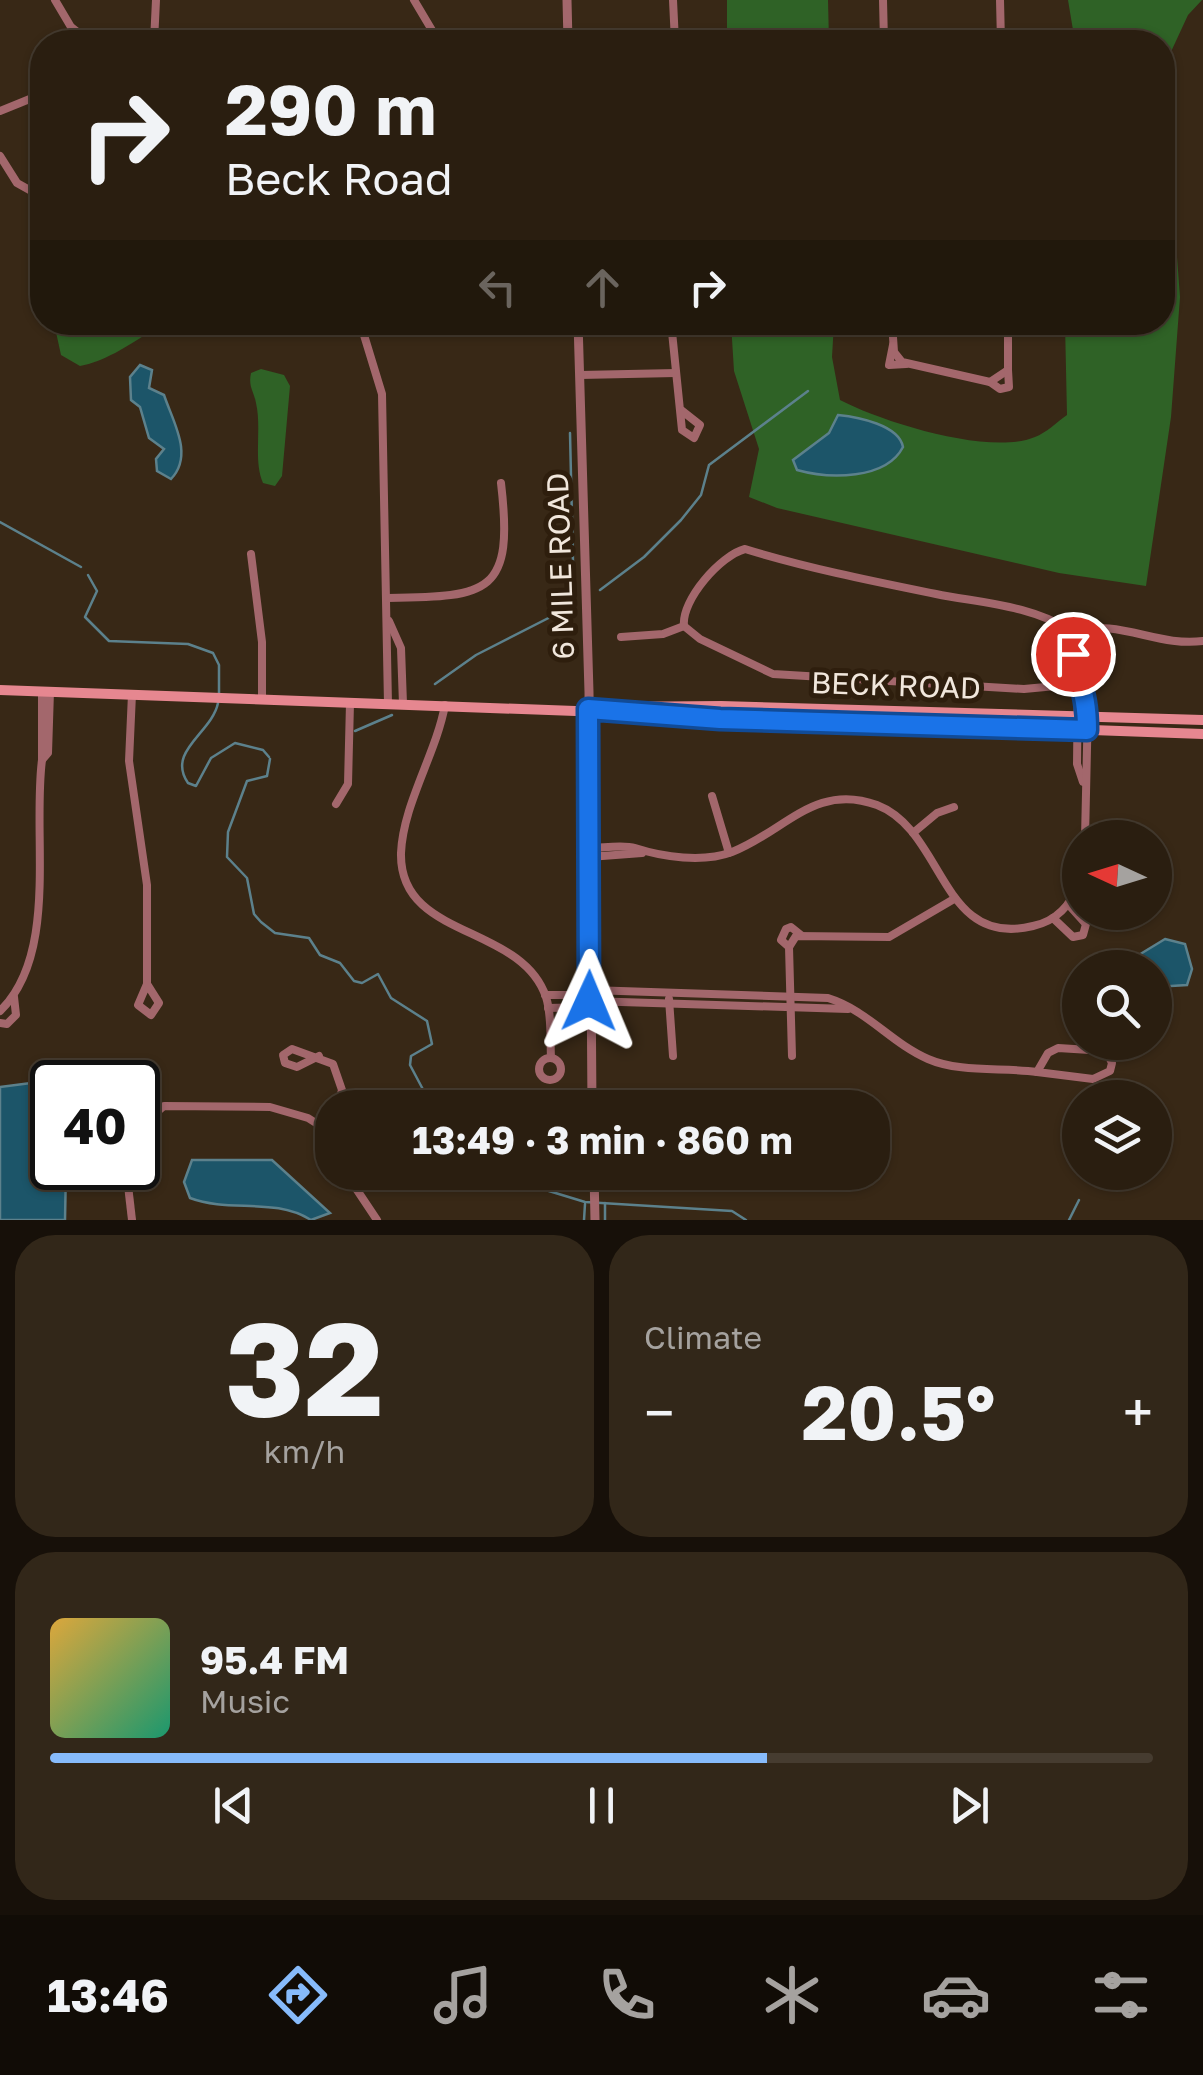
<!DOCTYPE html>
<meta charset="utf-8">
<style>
body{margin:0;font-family:"Golos Text",sans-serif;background:#322719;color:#f1f3f6;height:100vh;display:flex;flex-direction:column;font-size:38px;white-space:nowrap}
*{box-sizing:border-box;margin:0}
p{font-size:32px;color:#a5a29f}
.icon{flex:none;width:55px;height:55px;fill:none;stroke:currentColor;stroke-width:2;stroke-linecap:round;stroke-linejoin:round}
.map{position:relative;height:1220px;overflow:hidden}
.details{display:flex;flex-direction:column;gap:15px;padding:15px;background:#171009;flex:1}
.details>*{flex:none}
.hud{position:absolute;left:30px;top:30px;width:1145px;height:305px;border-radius:40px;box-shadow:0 2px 8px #0004,0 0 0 2px #463c30;background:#2a1e10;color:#f1f3f6;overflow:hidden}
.needle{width:65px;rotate:274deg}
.buttons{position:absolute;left:1062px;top:820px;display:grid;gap:20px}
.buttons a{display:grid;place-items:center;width:110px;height:110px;border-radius:50%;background:#2a1e10;box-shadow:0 2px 8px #0004,0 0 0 2px #463c30;font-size:50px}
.speed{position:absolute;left:30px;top:1060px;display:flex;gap:20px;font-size:50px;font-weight:700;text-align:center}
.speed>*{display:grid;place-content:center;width:130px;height:130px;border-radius:50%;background:#2a1e10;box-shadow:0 2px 8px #0004,0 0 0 2px #463c30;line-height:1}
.speed .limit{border:5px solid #111;border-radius:15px;background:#fff;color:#111}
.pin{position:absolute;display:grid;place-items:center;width:85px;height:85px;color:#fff;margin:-42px;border:5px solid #fff;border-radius:50%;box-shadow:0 2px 10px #0007}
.me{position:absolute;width:110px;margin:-55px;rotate:1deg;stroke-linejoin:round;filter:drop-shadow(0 0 8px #0008)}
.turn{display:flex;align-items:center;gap:35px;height:210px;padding:0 30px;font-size:45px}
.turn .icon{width:130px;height:130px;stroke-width:2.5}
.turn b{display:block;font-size:70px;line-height:85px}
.lanes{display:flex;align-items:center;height:95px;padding:0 30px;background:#0003;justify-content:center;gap:50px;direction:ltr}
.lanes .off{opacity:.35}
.big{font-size:75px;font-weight:700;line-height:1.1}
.details .tile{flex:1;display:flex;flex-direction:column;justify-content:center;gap:15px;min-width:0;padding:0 35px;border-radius:40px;background:#322719}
.details .dial{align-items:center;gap:0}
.dial b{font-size:130px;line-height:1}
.song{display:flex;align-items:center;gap:30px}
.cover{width:120px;height:120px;border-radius:15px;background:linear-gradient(135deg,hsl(40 70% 55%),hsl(160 70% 35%))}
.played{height:10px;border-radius:5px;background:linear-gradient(90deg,#87bbfb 65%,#463c30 65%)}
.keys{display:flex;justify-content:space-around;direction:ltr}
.heat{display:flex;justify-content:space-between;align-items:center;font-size:55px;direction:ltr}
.details .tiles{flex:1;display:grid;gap:15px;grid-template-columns:1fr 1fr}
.tile:last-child{grid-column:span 2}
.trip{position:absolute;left:315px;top:1090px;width:575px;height:100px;border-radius:40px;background:#2a1e10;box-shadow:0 2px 8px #0004,0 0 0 2px #463c30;font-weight:700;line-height:100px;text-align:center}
.tabs{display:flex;height:160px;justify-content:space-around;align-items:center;background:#110c06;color:#a5a29f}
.tabs .icon{width:70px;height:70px}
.tabs .on{color:#87bbfb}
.tabs b{font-size:45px;color:#f1f3f6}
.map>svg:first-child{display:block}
.green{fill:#2f6226}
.water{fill:#1c5569;stroke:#5c818c;stroke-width:2.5}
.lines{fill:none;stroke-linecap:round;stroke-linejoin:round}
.stream{stroke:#5c818c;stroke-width:2.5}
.minor{stroke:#a3676c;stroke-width:8}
.tertiary{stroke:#a3676c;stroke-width:9}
.secondary{stroke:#e68790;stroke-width:10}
.route-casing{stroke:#114b97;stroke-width:25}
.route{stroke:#1a73e8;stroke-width:18}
.labels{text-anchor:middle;stroke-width:10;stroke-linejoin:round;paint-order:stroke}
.street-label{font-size:30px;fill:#f1e7dc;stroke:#2e1e0d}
</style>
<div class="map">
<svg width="1203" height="1220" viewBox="0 0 1203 1220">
<rect width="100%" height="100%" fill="#382816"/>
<g class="green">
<path d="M727 0H828L829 42H727Z"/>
<path d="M1068 0H1202L1188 15 1163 69 1180 297 1171 417 1146 586 1059 573 777 508 749 497 759 449 734 371 731 323H834L832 357 840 400C882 422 990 456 1035 437 1046 433 1057 422 1067 415L1065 323 1162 322V42H1075Z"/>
<path d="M54 323V322L150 323 148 333C128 346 103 362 80 366L61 355Z"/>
<path d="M261 369 284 375 290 386 282 476 275 486 263 483C253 460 262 429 256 403 254 391 248 387 251 373Z"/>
</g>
<g class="water">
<path d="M140 365 152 370 149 388 164 395C173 422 194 455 171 479L157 471 156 459 164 449 149 438 140 407 131 400 130 377Z"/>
<path d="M838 415C858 417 899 425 903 447 886 480 829 479 797 470L793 460 829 433Z"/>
<path d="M1165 939 1185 944 1192 969 1187 985 1155 987V968L1119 967Z"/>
<path d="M31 1083 52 1084V1168H66L65 1220H0V1087Z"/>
<path d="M192 1160H272L330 1213 311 1220C274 1197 230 1213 190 1198L184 1182Z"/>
</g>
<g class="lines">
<g class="stream">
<path d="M0 522 81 567"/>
<path d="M88 575 97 591 85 617 109 641 188 644 213 653 219 665V696"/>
<path d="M600 590 644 557 681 520 701 495 709 465 808 391"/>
<path d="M435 684 476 655 574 605 570 433"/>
<path d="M218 703C212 733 166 751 188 783L196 786 211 758 235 743 263 750 269 757"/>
<path d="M355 731 392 715"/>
<path d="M270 759 267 776 247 781 228 832 227 857 247 878 254 914 261 922 275 933 309 938 320 955 340 963 354 981 362 983 378 974 391 998 427 1021 432 1044 411 1056 410 1065 427 1097 455 1108"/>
<path d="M487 1172 499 1182 526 1184 585 1202 732 1211 746 1220"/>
<path d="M584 1220 585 1204"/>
<path d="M605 1220V1203"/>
<path d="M1069 1220 1079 1200"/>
</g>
<g class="minor">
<path d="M55 0 71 27 90 42"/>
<path d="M414 0 439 42"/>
<path d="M673 0 675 42"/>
<path d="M883 0 884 42"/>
<path d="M1000 0 1001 42"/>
<path d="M154 42 156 0"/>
<path d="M0 111 42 94"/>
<path d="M0 156 17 183 42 197"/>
<path d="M360 322 382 394 388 704"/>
<path d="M671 322 682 430 694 438 700 425 681 410"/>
<path d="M892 322 894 352 902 362 990 382 1008 370V322"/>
<path d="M893 345 889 365 906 364"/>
<path d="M580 375 676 373"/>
<path d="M990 382 1000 389 1009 387 1008 370"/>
<path d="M251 554 262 642V700"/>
<path d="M388 598C490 597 514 593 501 483"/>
<path d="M389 621 401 648 403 704"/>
<path d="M684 626C681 600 721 555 745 549 807 568 872 581 936 594 981 603 1031 605 1071 631"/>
<path d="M684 626 700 639 773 674 1024 689 1056 686 1078 677"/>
<path d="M1071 631 1078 677 1077 764 1083 782"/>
<path d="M1071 631C1121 619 1157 647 1203 641"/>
<path d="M621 637 663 634 684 626"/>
<path d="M1078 677 1086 688 1088 704 1085 838"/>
<path d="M42 691V760L48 753 50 691"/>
<path d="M132 694 129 761 147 885V984L159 1003 151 1015 138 1005 147 984"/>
<path d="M445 705C436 754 403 804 401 853 399 940 521 923 546 997 552 1016 550 1038 551 1058"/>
<path d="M712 796 729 853"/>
<path d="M336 804 348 784 350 703"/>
<path d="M913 833 937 813 954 807"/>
<path d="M589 848C603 848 623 844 635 848 663 857 703 863 732 852 784 832 815 782 877 805 945 831 940 949 1033 926 1057 921 1072 903 1080 881"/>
<path d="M589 857 642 853"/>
<path d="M1053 918 1073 937 1083 935 1086 924 1068 904"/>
<path d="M789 947 781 940 786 929 791 927 801 935"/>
<path d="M590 990 828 998C867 1010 891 1043 928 1059 960 1073 1003 1067 1037 1072"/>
<path d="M545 995H590"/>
<path d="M669 999 673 1056"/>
<path d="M589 1001 848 1009"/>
<path d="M548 1008 589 1007"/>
<path d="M0 1011C59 954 32 836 42 760"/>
<path d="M0 1023 7 1024 16 1015 14 997"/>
<path d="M1058 1048 1106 1051 1112 1063 1110 1071 1093 1079 1037 1072 1048 1053Z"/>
<path d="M319 1056 297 1067 285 1063 283 1055 292 1049 333 1064 342 1090 337 1108"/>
<path d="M792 1056 789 947 796 936 889 937 954 899"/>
<circle cx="550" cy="1069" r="11"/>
<path d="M319 1125 332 1113"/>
<path d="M138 1128 164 1106 270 1107 308 1118 319 1125 332 1147"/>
<path d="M126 1168 132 1220"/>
<path d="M345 1172 377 1220"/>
</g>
<g class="tertiary">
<path d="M567 0 568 42"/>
<path d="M578 322 589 692 592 1108"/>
<path d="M594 1172 595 1220"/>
</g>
<g class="secondary">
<path d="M0 690 1203 734"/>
<path d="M604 707 721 706 1203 720"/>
</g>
</g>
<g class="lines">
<defs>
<path id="route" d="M589 1001 588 709 720 719 1087 730C1087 695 1080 686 1073 654"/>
</defs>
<use href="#route" class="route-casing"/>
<use href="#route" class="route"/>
</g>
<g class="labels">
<g class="street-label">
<text transform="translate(561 566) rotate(-92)" y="10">6 MILE ROAD</text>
<text transform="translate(896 686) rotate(2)" y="10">BECK ROAD</text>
</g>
</g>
</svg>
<div class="buttons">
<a><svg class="needle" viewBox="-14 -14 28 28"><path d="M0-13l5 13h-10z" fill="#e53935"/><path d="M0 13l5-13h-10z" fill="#a5a29f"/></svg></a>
<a><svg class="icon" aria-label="search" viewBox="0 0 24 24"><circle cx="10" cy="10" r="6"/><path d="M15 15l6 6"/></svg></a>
<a><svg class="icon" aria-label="layers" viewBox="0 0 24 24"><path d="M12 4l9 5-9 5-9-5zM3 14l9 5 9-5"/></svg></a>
</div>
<div class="speed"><div class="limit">40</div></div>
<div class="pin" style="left:1073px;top:654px;background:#d93025"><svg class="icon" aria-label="arrive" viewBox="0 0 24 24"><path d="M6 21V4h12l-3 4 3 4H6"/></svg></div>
<svg class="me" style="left:589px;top:1001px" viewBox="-20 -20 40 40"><path d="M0-17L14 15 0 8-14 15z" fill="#1a73e8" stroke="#fff" stroke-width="4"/></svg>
<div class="trip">13:49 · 3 min · 860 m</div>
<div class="hud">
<div class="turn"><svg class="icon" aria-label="right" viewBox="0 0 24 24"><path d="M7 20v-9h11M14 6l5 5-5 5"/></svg><div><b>290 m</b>Beck Road</div></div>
<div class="lanes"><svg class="icon off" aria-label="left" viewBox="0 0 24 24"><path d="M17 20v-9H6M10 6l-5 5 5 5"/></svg><svg class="icon off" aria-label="ahead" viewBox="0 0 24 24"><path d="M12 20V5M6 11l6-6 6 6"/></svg><svg class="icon" aria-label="right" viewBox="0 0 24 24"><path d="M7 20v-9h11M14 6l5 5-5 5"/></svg></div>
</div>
</div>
<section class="details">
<div class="tiles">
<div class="tile dial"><b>32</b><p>km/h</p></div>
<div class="tile"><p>Climate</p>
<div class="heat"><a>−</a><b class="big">20.5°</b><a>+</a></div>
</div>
<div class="tile">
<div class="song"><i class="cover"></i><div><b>95.4 FM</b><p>Music</p></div></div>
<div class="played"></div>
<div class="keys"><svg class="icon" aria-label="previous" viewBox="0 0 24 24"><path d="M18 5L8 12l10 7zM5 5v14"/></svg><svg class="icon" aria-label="pause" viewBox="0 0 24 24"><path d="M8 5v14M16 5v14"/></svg><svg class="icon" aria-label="next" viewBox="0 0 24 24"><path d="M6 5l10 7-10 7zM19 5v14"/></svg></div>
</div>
</div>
</section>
<nav class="tabs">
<b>13:46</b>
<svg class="icon on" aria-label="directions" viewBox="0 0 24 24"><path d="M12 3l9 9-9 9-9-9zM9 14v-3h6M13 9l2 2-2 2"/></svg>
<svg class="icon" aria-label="music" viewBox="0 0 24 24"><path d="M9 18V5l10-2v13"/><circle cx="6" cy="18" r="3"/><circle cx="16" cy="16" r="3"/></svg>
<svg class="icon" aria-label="phone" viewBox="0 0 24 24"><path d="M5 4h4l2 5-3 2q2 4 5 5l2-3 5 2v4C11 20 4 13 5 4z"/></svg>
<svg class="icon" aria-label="climate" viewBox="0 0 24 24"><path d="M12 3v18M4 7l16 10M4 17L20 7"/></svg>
<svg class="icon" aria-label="car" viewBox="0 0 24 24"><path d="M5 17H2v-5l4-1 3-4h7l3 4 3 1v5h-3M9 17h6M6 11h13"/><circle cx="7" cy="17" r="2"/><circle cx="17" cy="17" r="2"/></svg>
<svg class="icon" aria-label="filters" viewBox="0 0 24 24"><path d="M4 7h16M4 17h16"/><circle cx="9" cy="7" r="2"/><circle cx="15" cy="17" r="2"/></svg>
</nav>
